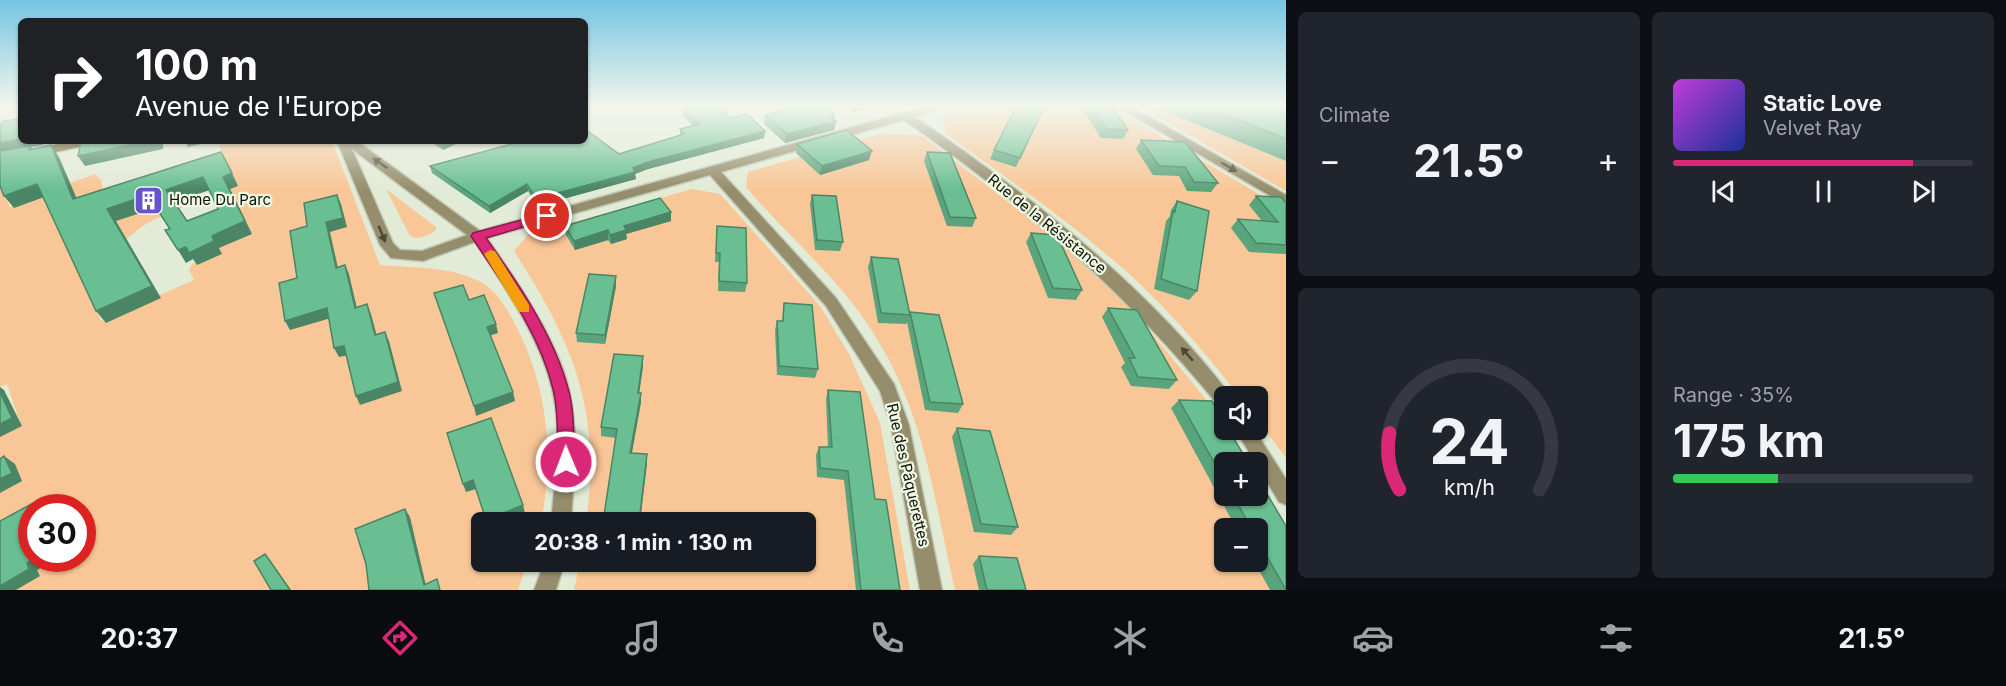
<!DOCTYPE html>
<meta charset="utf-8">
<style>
body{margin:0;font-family:Inter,sans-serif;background:#20242c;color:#f1f3f6;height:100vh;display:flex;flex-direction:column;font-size:22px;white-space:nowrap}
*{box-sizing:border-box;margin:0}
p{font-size:20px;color:#9ea1a6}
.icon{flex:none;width:33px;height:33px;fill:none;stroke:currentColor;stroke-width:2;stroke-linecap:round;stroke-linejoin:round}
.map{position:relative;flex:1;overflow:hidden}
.details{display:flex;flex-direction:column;gap:12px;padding:12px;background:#0d0f14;width:720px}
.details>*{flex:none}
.guide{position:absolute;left:18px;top:18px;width:570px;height:126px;border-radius:9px;box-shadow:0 2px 4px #0004;background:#202124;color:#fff;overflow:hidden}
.controls{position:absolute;left:1214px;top:386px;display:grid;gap:12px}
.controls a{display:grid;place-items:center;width:54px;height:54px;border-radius:9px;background:#171b24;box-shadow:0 2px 4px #0004;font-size:30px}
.speed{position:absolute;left:18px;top:494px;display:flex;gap:12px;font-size:30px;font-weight:700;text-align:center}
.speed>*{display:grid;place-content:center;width:78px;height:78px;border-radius:50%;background:#171b24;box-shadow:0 2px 4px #0004;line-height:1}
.speed .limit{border:9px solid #d22;background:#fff;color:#111}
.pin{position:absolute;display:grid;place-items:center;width:51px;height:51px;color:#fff;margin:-26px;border:3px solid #fff;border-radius:50%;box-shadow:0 2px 6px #0007}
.me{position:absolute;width:66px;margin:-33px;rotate:359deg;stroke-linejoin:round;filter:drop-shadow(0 0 4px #0008)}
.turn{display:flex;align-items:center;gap:21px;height:126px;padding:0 18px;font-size:27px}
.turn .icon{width:78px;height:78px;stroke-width:2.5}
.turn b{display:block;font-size:42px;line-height:51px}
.big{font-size:45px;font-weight:700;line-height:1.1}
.details .card{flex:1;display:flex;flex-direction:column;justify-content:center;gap:9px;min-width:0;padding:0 21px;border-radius:9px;background:#20242c}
.details .dial{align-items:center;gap:0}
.dial svg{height:156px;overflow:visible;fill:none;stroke:#363941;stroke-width:7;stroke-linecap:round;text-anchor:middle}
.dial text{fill:#f1f3f6;stroke:none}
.song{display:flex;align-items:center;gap:18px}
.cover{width:72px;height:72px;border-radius:9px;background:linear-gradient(135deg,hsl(290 70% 55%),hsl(230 70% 35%))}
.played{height:6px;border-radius:3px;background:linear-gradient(90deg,#db2777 80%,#363941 80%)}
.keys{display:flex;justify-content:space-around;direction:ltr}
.heat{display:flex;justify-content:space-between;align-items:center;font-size:33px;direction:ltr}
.charge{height:9px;border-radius:4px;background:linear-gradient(90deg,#34c759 35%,#363941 0)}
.details .tiles{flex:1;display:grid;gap:12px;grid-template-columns:repeat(2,1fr)}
.trip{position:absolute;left:471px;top:512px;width:345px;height:60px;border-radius:9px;background:#171b24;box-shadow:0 2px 4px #0004;font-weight:700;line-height:60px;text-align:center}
.tab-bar{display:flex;height:96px;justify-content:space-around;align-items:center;background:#090b0e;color:#9ea1a6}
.tab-bar .icon{width:42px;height:42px}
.tab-bar .selected{color:#db2777}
.tab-bar b{font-size:27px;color:#f1f3f6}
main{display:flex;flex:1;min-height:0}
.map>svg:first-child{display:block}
.green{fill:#f9c697;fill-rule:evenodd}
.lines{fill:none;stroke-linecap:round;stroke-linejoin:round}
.minor-casing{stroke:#c0c8b6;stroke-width:3}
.secondary-casing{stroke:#c0c8b6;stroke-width:3}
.minor{fill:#958d6b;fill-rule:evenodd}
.secondary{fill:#6f612d;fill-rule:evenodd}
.wall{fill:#5aa47d}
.shaded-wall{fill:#4a8666}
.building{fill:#69bf91;stroke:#4a8666;stroke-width:1.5;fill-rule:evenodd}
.oneway{fill:#4b4936}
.route{fill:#db2777;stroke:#8e194d;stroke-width:1.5}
.slow{fill:#f59e0b}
.labels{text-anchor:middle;stroke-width:4.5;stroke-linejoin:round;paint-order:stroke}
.poi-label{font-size:15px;fill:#0f120b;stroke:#eff9e3;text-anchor:start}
.street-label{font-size:15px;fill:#0f120b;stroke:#eff9e3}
</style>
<main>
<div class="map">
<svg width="1286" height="590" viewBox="0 0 1286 590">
<rect width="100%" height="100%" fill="#e2ebd6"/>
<g class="green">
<path d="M970 107H1111L1286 210V458L1257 419V396H1239C1201 347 1160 299 1112 259 1059 214 1001 174 945 133L944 115Z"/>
<path d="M1141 107H1286V191Z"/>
<path d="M879 134 921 135 1054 237 1134 312 1209 403 1224 429V495H1257V479L1286 526V590H955C931 487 924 401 859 312 826 267 782 230 746 187L748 172ZM1224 528H1257V561H1224Z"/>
<path d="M218 141H332L380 265C413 268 449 266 479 281 498 291 506 308 516 326 547 385 555 456 541 522H482V561H528L518 590H0L32 558H82V507H32L0 531V491L19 481 13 462 0 469V433L20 423 7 384 0 387V181L10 207 24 202 20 192 47 197 101 321 194 280 189 270 192 264 218 253 206 236 227 226 224 160Z"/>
<path d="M95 174 101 180 103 189 182 197 187 205 147 223 126 239 121 230 102 237 64 185Z"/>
<path d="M386 189 436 227V230C429 235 418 241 410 236Z"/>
<path d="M692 189 720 194 820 306 849 354 880 423 910 590H574L580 561H806V522H586C602 410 573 343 514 251L528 235Z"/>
</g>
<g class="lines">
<defs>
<g id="minor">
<path d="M924 107H943L915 117C1030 196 1146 284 1231 396H1224V407L1218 405C1126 292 1023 203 904 120L721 172 836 298 894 384 909 425 942 590H920L891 425 880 391 826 306 710 175 487 238C515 278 559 343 569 390 579 433 574 478 571 522H551C555 478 563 432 552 389 540 338 504 285 475 242L423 261 391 258 380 245 337 141H357L480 231ZM352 149 467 235 422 251 400 250 393 243Z"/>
<path d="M1118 107H1132L1286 195V205Z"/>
<path d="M1235 429H1254L1286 479V505L1279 502Z"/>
<path d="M545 561H565L556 590H534Z"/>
</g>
<path id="secondary" d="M72 141H95L89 145 0 164V156Z"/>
</defs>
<use href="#minor" class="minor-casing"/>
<use href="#secondary" class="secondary-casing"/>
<use href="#minor" class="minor"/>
<use href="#secondary" class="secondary"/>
</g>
<g class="wall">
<path d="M847 107H871L853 112Z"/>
<path d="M1044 107 1016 167 990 159 994 150Z"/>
<path d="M1081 107H1112L1128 130 1123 139 1101 138Z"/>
<path d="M1155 107H1286V161Z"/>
<path d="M683 109 731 118 765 131 764 138 648 169 635 174 636 179 537 206 528 191 490 213 432 173 430 166 619 154 680 135V129L693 126 682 115Z"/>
<path d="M797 109 834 119 836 121 834 130 785 143 764 124 765 115Z"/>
<path d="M1141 140 1218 183 1211 192 1187 191 1179 176 1153 175 1136 149Z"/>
<path d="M429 141H462L443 150Z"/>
<path d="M797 144 869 160 820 175 796 153Z"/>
<path d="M927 152 976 218 972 227 947 226 924 161Z"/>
<path d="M812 195 843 242 840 251 815 250 810 204Z"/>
<path d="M1256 196 1286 203V254L1249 252 1231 228 1238 219 1262 221 1249 205Z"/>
<path d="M1177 201 1197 291 1189 300 1154 289 1166 221 1170 216 1171 210Z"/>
<path d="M671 212V221L626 234 627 239 611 244 608 240 575 250 566 235 565 226Z"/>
<path d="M717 226 747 283 745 292 718 291 719 262H715Z"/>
<path d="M1031 233 1082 290 1076 300 1048 298 1026 242Z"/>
<path d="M871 257 910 314V312L963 404 958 413 925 410 907 322 906 324 878 323 868 267Z"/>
<path d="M616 276V286L605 344 577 342 576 333Z"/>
<path d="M784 303 818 369 815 378 777 375 775 330 777 321H782Z"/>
<path d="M1108 308 1177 380 1169 389 1131 386 1121 367 1125 363 1102 317Z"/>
<path d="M643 366 639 393 641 402 632 453 647 463 640 522H603L616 438 601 436V427Z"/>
<path d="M828 390 875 499 900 590H856L844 480 817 477 816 455 819 447H828L826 399Z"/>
<path d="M1179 400 1224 462V495H1257L1286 590H1270L1254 561H1257V528H1236L1171 408Z"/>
<path d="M957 428 1018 527 1011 535 974 532 952 437Z"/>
<path d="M979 556 1026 590H979L973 564Z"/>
</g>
<g class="shaded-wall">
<path d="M854 107H871L853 112Z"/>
<path d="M835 115 833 122 836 121 834 130 785 143 787 134Z"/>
<path d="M765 131 764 138 648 169 635 174 636 179 537 206 536 199 648 162Z"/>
<path d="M21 139V141H44L43 145 31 147 39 158 2 153 0 151V143Z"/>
<path d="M147 141H163V149L85 166 78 156Z"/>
<path d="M185 141H213L188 147Z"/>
<path d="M451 141H462L443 150 442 145Z"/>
<path d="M51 145 59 157 82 211 73 199Z"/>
<path d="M872 151 869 160 820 175 822 166Z"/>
<path d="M232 173 238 186 230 189 252 234 219 248 222 254 197 265 193 259 186 263 178 250 245 221 223 177Z"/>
<path d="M203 177 210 190 174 202 166 190Z"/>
<path d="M37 184 47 196 14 208 4 196Z"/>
<path d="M527 184 528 191 490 213 489 206Z"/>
<path d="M148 195 156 208 116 221 161 298 106 323 96 311 107 209Z"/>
<path d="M337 195 341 204 347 227 330 232 340 277 336 268 326 222Z"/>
<path d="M671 212V221L626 234 627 239 611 244 610 235 624 226Z"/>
<path d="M608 230V240L575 250 574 241Z"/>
<path d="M345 265 349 274 359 317 355 308Z"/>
<path d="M616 276V286L605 344V335Z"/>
<path d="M367 304 371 314 379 344 375 335Z"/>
<path d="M327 308 331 318 290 330 285 321Z"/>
<path d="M496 324 498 333 489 336 487 327Z"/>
<path d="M385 332 389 341 402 391 360 405 356 396Z"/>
<path d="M344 346 349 355 339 357 334 348Z"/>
<path d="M643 356V366L638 402V393Z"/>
<path d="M0 387 4 390 22 426 0 437Z"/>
<path d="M513 392 515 401 476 416 474 406Z"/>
<path d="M641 393V402L630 462V453Z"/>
<path d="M647 454V463L640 522H639Z"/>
<path d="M4 456 15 464 22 481 0 493V479Z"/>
<path d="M473 480 476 489 466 492 463 484Z"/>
<path d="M523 505 525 513 505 522H487L486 520Z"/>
<path d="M405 509 410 517 427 590 424 585Z"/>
<path d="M265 554 270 560 291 590H290Z"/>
<path d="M34 558H48L50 562 37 570 40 576 16 590H0V586L27 563Z"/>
</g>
<g class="building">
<path d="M687 107H721L731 118 747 114 765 131 648 162 633 168 635 172 536 199 527 184 489 206 430 166 523 141H585V129L619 154 684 134 680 129 699 124 683 109Z"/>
<path d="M795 107 797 109 803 107H826L835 115 830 116 836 121 787 134 765 115Z"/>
<path d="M1016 107H1044L1020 158 994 150Z"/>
<path d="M1092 107H1112L1128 130 1106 129Z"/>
<path d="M1206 107H1286V139Z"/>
<path d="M21 118V139L0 143V127L2 122Z"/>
<path d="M847 130 872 151 822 166 797 144Z"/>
<path d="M1141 140 1185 142 1218 183 1194 182 1185 167 1159 166Z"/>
<path d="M81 141H147L78 156Z"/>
<path d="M435 141H451L442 145Z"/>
<path d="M51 145 73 199 221 152 232 173 223 177 245 221 212 236 214 241 189 253 186 247 178 250 165 230 170 229 148 195 107 209 152 286 96 311 37 184 4 196 0 186V151L30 146 29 150ZM203 177 218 209 187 221 166 190Z"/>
<path d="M927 152 950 153 976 218 950 217Z"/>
<path d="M337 195 343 218 326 222 336 268 345 265 355 308 367 304 375 335 385 332 398 382 356 396 344 346 334 348 327 308 285 321 279 283 297 278 290 231 307 226 304 203Z"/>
<path d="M812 195 836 196 843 242 817 240Z"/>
<path d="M1256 196 1281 197 1286 203V245L1256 243 1238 219 1278 222Z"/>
<path d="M660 198 671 212 624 226 626 230 610 235 608 230 574 241 565 226Z"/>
<path d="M1177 201 1209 211 1197 291 1161 279 1173 211 1175 212Z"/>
<path d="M717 226 746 228 747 283 719 281 720 253H716Z"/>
<path d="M1031 233 1057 235 1082 290 1053 288Z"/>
<path d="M871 257 898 259 910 315 881 313Z"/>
<path d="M589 274 616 276 605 335 576 333Z"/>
<path d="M463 285 469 300 484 295 496 324 487 327 513 392 474 406 434 293Z"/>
<path d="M784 303 812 305 818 369 779 366 777 321H783Z"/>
<path d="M1108 308 1137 310 1177 380 1138 377 1129 358H1135Z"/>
<path d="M910 312 939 315 963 404 930 402Z"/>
<path d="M614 354 643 356 638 393H641L630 453 647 454 639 522H603L617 429 601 427Z"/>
<path d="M828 390 860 392 875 499 886 500 900 590H861L848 471 820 468 819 447H832Z"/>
<path d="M0 392 12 418 0 424Z"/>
<path d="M1179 400 1212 401 1224 422V429H1228L1248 462H1224V480Z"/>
<path d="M491 418 523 505 486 520 473 480 463 484 447 433Z"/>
<path d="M957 428 990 431 1018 527 981 524Z"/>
<path d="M4 456 12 473 0 479V459Z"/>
<path d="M1257 477 1286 526V590L1257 539V528H1251L1233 495H1257Z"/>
<path d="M35 502 37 507H32V558H34L27 563 29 569 0 586V521Z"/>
<path d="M405 509 424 585 437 579 440 590H369L366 564 355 529Z"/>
<path d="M265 554 290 590H271L254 561Z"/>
<path d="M979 556 1017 558 1026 590H987Z"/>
</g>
<defs><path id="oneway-solid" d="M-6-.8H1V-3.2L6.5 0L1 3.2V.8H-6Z" transform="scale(1.5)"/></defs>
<g class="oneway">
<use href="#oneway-solid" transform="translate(380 163) rotate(-145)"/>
<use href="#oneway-solid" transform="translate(1229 167) rotate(30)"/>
<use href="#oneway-solid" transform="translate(382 234) rotate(67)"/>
<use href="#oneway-solid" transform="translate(1187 354) rotate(-131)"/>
</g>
<linearGradient id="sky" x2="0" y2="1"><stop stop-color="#75c5e2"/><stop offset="0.56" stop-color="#f2f6ed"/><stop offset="1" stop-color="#f2f6ed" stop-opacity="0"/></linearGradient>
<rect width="1286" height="190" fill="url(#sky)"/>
<path class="route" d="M547 213 553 216 551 219 486 238C518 283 553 334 568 388 575 411 573 439 575 462L572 468 566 470 560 468 558 462C557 439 559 412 553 389 540 333 502 283 471 236L473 233Z"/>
<path class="slow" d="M490 250 495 251 529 305V312H519L484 254Z"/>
<defs>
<symbol id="building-square" viewBox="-11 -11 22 22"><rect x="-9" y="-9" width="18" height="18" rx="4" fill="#6652cb" stroke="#eff9e3"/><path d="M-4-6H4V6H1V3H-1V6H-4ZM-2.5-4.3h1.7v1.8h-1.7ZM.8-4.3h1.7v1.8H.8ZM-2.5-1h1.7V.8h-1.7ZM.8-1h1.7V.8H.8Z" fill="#fff"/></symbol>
</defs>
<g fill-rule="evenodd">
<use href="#building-square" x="132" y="184" width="33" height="33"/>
</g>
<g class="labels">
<g class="poi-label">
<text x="169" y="205">Home Du Parc</text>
</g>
<g class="street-label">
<text transform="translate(1047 224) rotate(39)" y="5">Rue de la Résistance</text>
<text transform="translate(908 475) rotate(77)" y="5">Rue des Pâquerettes</text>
</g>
</g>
</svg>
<div class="controls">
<a><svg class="icon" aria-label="sound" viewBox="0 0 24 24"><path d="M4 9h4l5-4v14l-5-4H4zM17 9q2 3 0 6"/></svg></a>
<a>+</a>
<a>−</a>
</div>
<div class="speed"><div class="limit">30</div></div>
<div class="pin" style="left:547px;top:216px;background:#d93025"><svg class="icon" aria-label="arrive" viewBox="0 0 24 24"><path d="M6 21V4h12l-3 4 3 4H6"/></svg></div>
<svg class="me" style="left:566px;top:462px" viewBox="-20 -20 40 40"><circle r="17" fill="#db2777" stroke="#fff" stroke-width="3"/><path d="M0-11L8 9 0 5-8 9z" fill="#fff"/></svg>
<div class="trip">20:38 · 1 min · 130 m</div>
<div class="guide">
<div class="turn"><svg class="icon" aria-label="right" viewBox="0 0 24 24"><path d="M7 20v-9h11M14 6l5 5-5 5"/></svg><div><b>100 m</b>Avenue de l'Europe</div></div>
</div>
</div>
<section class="details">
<div class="tiles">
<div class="card"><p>Climate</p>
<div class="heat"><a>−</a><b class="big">21.5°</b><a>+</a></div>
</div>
<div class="card">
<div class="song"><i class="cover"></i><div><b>Static Love</b><p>Velvet Ray</p></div></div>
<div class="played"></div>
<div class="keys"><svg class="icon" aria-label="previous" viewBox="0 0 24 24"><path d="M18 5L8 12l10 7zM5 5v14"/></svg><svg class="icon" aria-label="pause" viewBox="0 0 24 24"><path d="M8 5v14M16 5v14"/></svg><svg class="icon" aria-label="next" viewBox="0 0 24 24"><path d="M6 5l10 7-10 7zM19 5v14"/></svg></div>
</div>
<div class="card dial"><svg viewBox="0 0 100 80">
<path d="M14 69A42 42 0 1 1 86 69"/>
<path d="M14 69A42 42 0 0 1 9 40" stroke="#db2777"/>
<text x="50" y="56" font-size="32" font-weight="700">24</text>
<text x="50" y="72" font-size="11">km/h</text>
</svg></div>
<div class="card"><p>Range · 35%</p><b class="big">175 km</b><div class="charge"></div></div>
</div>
</section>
</main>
<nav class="tab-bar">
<b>20:37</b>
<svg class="icon selected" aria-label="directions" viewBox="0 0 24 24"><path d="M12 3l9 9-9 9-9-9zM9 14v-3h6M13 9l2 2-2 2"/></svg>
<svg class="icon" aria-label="music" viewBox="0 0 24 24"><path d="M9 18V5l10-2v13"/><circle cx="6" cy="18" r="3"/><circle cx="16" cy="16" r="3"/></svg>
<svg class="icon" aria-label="phone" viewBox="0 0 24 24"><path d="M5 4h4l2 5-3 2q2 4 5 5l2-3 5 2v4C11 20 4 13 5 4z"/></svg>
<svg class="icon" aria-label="climate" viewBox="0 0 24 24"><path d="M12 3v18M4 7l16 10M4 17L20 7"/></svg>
<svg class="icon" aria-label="car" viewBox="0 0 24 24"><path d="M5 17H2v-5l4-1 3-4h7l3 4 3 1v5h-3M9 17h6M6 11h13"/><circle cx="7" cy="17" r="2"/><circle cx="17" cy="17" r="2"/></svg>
<svg class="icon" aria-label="filters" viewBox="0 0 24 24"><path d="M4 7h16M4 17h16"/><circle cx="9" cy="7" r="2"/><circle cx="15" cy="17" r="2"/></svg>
<b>21.5°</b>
</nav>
